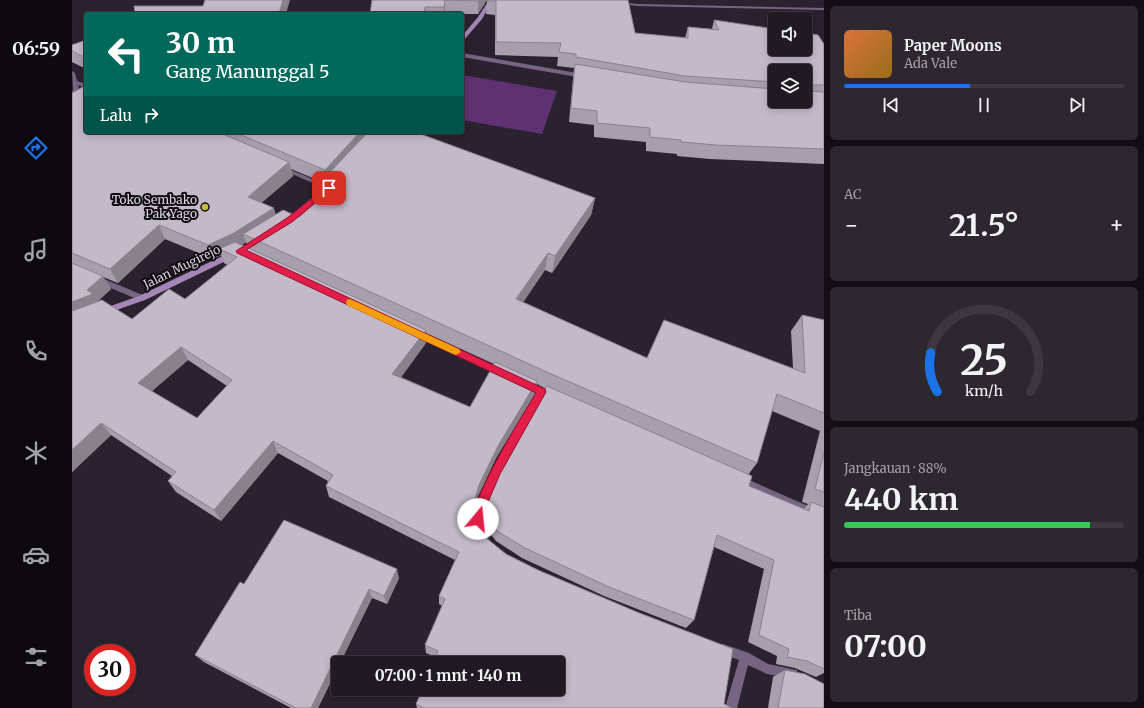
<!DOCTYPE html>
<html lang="id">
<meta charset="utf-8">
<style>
body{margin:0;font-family:Merriweather,serif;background:#2d272f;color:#f1f3f6;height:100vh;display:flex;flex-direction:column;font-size:15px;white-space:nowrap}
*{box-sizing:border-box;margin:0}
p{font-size:13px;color:#a2a1a5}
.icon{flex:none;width:22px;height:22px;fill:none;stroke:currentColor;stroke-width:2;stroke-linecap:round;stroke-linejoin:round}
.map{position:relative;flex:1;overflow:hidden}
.details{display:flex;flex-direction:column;gap:6px;padding:6px;background:#120e13;width:320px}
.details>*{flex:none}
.hud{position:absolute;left:12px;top:12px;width:380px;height:122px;border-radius:4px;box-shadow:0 2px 10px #0003,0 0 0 1px #3d3840;background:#00695c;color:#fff;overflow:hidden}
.tools{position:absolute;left:696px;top:12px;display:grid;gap:8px}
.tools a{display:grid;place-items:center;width:44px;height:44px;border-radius:4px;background:#201a22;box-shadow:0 2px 10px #0003,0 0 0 1px #3d3840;font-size:20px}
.speed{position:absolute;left:12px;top:644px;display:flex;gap:8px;font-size:20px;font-weight:700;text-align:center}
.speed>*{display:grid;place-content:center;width:52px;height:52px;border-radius:50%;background:#201a22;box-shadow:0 2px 10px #0003,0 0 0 1px #3d3840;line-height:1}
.speed .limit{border:6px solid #d22;background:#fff;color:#111}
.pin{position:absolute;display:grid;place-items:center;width:34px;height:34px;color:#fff;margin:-17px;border-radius:8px;box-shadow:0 2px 6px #0006}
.me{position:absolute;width:44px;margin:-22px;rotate:17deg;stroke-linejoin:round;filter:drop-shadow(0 0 3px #0008)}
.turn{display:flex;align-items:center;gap:14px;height:84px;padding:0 16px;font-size:18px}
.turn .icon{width:52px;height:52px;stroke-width:2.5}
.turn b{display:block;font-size:28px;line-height:34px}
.then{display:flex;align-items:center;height:38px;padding:0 16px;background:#0003;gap:8px;font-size:15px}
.big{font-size:30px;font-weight:700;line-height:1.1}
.details .card{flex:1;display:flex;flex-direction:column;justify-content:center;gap:6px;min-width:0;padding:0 14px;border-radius:6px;background:#2d272f}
.details .dial{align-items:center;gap:0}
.dial svg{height:104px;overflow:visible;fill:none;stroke:#3d3840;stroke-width:7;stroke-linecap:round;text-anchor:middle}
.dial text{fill:#f1f3f6;stroke:none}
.song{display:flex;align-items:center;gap:12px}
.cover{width:48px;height:48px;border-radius:6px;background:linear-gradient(135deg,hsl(20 70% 55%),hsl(40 70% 35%))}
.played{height:4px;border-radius:2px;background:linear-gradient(90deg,#1a73e8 45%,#3d3840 45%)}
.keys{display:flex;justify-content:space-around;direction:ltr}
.heat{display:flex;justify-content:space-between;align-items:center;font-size:22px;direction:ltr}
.charge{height:6px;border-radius:3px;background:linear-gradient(90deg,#34c759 88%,#3d3840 0)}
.trip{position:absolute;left:259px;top:656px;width:234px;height:40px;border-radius:4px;background:#201a22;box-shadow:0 2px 10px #0003,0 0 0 1px #3d3840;font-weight:700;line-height:40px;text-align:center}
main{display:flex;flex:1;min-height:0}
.dock{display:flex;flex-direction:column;width:72px;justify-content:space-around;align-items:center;background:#0d0a0e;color:#a2a1a5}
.dock .icon{width:28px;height:28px}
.dock .on{color:#1a73e8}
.dock b{font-size:18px;color:#f1f3f6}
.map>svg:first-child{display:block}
.green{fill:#5d3172}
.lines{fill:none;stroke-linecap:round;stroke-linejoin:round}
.street{fill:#776382;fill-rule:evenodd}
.secondary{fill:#a685b7;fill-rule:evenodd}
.wall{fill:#a89fad;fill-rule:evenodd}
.shaded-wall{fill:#88828d}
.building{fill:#c3b9c9;stroke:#88828d;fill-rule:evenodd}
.route{fill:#e11d48;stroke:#92132f}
.slow{fill:#f59e0b}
.poi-dot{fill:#c7bb3b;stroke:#100d12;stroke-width:1.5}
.labels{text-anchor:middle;stroke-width:4;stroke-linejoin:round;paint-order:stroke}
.poi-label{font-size:12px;fill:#d9d3db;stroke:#100d12;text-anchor:end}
.street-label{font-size:12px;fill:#d9d3db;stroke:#100d12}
</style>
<main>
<nav class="dock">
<b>06:59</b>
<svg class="icon on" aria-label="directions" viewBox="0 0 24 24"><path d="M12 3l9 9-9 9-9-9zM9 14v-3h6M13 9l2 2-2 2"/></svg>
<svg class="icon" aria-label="music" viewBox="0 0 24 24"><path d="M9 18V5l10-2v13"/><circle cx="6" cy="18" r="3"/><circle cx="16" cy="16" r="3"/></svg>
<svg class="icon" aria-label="phone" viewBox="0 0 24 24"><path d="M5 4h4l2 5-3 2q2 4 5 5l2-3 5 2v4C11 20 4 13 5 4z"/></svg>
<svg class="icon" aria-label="climate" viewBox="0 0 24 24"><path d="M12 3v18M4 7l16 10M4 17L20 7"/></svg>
<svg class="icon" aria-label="car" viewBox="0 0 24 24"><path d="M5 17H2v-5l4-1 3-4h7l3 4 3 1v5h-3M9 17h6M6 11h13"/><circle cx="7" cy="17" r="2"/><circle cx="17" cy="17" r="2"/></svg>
<svg class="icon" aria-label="filters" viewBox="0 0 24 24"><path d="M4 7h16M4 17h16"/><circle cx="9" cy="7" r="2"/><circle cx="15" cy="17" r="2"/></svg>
</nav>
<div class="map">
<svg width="752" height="708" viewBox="0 0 752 708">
<rect width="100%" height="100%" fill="#2a222e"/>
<path class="green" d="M390 75 485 91 470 134 390 120Z"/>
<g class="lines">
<g class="street">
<path d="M545 2 566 4 752 8V10L566 6 547 4H545Z"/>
<path d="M390 53 511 74 514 76 511 78 390 57Z"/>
<path d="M0 71 3 73 5 81 14 84V88L6 85 7 88 2 95 0 96 1 88Z"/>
<path d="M210 166 259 187 260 188 259 189H255L208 169V167Z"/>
<path d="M25 276 73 296 74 298 73 300H67L22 281 21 279 22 277Z"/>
<path d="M344 330 431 370 432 372 431 374H425L341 335 340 333Z"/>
<path d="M455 382 484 395 485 397 484 399 481 401 472 397 427 474 412 509 411 526 418 541 416 544 413 546C401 541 400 521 402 510 404 502 409 494 412 487 427 455 447 424 465 393L452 387 451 385 452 383Z"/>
<path d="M668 476 752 513V522L665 483 663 480 665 477Z"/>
<path d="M651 644 677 653 696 664 725 670 726 674 725 678 721 679 695 674 676 665 665 708H653L667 660 647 653 646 649 647 645Z"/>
</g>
<g class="secondary">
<path d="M417 0H421L410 19 392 40 390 41V36L406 17Z"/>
<path d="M269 174 272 176 259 189 218 223H214V219Z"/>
<path d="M159 252 162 253 163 255 162 257 73 300 33 314 29 311 30 309 67 296Z"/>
</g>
</g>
<g class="wall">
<path d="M300 0H415L406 14H298Z"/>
<path d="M556 0 563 33 613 38 616 27 640 29 642 20 752 44V164L638 159 605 156V154L574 151V142L522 137V125L497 122 502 68 485 66 486 57 423 55V15L414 14 415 1ZM703 71H733V101H703Z"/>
<path d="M14 40V69L0 62V45Z"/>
<path d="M0 93 14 132H343L523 198 519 215 480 273 473 270 451 302 575 358 721 368 719 331 730 315 752 320V673L744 677 723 668 704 664 705 656 676 642 692 569 642 547 622 620 614 628 532 596 450 558 424 541 413 527 414 505 474 389 465 384 463 394 424 458 406 496 401 513 400 516 402 523 408 533 434 554 652 704 660 708H345L344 704 363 657 354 653 353 645 370 606 367 604V596L383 560 257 497 254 486 256 481 206 453 149 521 104 492 96 481 100 476 39 435 0 472ZM219 169 255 184 261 179 262 187 227 217 204 214 189 203 221 176ZM93 239 141 259 149 255 152 263 155 265 113 299 60 319 26 301 39 289 31 277 46 283ZM174 242 176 247 170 245ZM354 333 422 364 398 407 329 377 354 343ZM116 360 155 386 125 418 80 391ZM700 411 748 431 730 502 736 504 732 509 677 486 676 475 685 463Z"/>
<path d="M327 578 315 604 300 598 268 663H266V667L246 708H219L132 662 123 655 172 584Z"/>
<path d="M713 670 752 708H696L701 677Z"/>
</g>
<g class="shaded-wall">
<path d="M211 0H218L214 14H207Z"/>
<path d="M373 0V14H372V7Z"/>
<path d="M407 0H415L406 14V1Z"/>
<path d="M288 132H302L259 171 261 179 255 184 253 170Z"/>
<path d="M217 162 221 176 180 211 176 197Z"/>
<path d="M523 198 519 215 480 273 483 256Z"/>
<path d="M202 208 206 223 171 234 174 242 165 248 147 249 149 255 141 259 136 245Z"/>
<path d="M87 225 93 239 46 283 38 269Z"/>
<path d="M476 253 473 270 442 316 444 299Z"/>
<path d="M31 276 39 289 26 301 0 318V302L15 290Z"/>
<path d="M354 330V343L322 387 320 374Z"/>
<path d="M109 347 116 360 74 396 66 383Z"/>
<path d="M465 381 463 394 424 458 406 496 401 513 402 502 407 485 426 446Z"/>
<path d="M29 423 39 435 0 472V450Z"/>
<path d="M201 441 206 453 149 521 142 510Z"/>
<path d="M325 569 327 578 315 604 312 596Z"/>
<path d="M297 589 300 598 268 663H266V667L246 708H239Z"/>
</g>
<g class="building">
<path d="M133 0H211L207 14H63L62 6H131Z"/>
<path d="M300 0H407L406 1 373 0 372 7H353L352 14H298Z"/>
<path d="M416 0H556L563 33 616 38V27L647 30 642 20 703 29V49H733V33L746 35 752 44V85H733V71H703V82L613 76 504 57V54L487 52 489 43 424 42V1H415Z"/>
<path d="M14 40V58L0 51V45Z"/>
<path d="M503 64 613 82 703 89V101H733V91L752 92V149L644 145 609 142V140L578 137V128L525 123V111L499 108Z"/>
<path d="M14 85V132H146L217 162 176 197 202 208 160 234 136 245 87 225 38 269 0 253V93Z"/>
<path d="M162 132H288L253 170Z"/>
<path d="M296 132H343L523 198 483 256 476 253 444 299 575 358 592 320 733 373 730 315 752 320V413L705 394 685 463 477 373 171 234 211 210 227 217 273 177 259 171Z"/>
<path d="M163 242 354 330 320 374 398 407 423 362 465 381 426 446 407 485 402 502 400 515 402 523 408 533 434 554 466 570 565 612 661 649 652 704 660 708H352L344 704 351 689H486V663H361L366 651 353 645 373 599 367 596 387 552 254 486 261 475 201 441 142 510 96 481 104 472 29 423 0 450V311L30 300 60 319 97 289 113 299 165 257 147 249ZM109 347 160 380 125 418 66 383Z"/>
<path d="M0 263 31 276 15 290 21 294 0 302Z"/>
<path d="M475 386 680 476 677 486 737 511 739 502 752 507V669L735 661 715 657 717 649 687 635 702 560 645 535 622 620 537 587 453 548 425 531 414 516V505L419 489 437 450Z"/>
<path d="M752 452V492L743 489Z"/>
<path d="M212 520 325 569 312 596 297 589 239 708H224L123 655 168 582 172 584Z"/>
<path d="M713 670 733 674 752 684V708H706Z"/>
</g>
<path class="route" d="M257 185 260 186V189L220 222 174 250 473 389 474 392 428 474 413 509 410 523 406 524 402 523C394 505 452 413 464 393L165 253 164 251 215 218Z"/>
<path class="slow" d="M278 299 387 349 389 352 384 355 381 354 275 305 274 302 275 300Z"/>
<circle class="poi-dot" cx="133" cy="207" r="4"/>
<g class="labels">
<g class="poi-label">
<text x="125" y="204">Toko Sembako<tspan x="125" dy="14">Pak Yago</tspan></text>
</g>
<g class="street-label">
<text transform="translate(110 267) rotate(-26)" y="4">Jalan Mugirejo</text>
</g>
</g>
</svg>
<div class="tools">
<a><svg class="icon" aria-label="sound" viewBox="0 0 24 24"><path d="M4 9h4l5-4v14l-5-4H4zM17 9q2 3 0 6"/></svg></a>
<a><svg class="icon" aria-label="layers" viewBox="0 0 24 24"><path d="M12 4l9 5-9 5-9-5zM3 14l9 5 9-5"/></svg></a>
</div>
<div class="speed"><div class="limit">30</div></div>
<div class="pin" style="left:257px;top:188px;background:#d93025"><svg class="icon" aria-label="arrive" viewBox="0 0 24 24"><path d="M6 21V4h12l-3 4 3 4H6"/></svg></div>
<svg class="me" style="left:406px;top:519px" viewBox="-20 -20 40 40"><circle r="19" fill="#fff"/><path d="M0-13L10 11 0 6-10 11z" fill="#e11d48"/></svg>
<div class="trip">07:00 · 1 mnt · 140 m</div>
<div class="hud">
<div class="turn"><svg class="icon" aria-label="left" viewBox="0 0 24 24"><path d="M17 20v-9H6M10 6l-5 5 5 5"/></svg><div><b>30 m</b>Gang Manunggal 5</div></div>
<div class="then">Lalu<svg class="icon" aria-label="right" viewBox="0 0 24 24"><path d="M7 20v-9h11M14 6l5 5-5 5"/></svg></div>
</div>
</div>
<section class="details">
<div class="card">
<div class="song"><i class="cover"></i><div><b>Paper Moons</b><p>Ada Vale</p></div></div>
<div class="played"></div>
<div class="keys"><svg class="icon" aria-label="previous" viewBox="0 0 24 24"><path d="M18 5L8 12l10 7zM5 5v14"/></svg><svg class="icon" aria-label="pause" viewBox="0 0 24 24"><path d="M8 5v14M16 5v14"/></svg><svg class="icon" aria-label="next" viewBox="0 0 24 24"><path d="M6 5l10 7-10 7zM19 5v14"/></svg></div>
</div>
<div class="card"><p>AC</p>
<div class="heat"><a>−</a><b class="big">21.5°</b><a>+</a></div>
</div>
<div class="card dial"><svg viewBox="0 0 100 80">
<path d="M14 69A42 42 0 1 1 86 69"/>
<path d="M14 69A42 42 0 0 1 9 39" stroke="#1a73e8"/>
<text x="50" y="56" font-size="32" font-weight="700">25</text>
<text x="50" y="72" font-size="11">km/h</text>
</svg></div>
<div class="card"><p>Jangkauan · 88%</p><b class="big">440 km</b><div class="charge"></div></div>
<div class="card"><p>Tiba</p><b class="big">07:00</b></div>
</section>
</main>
